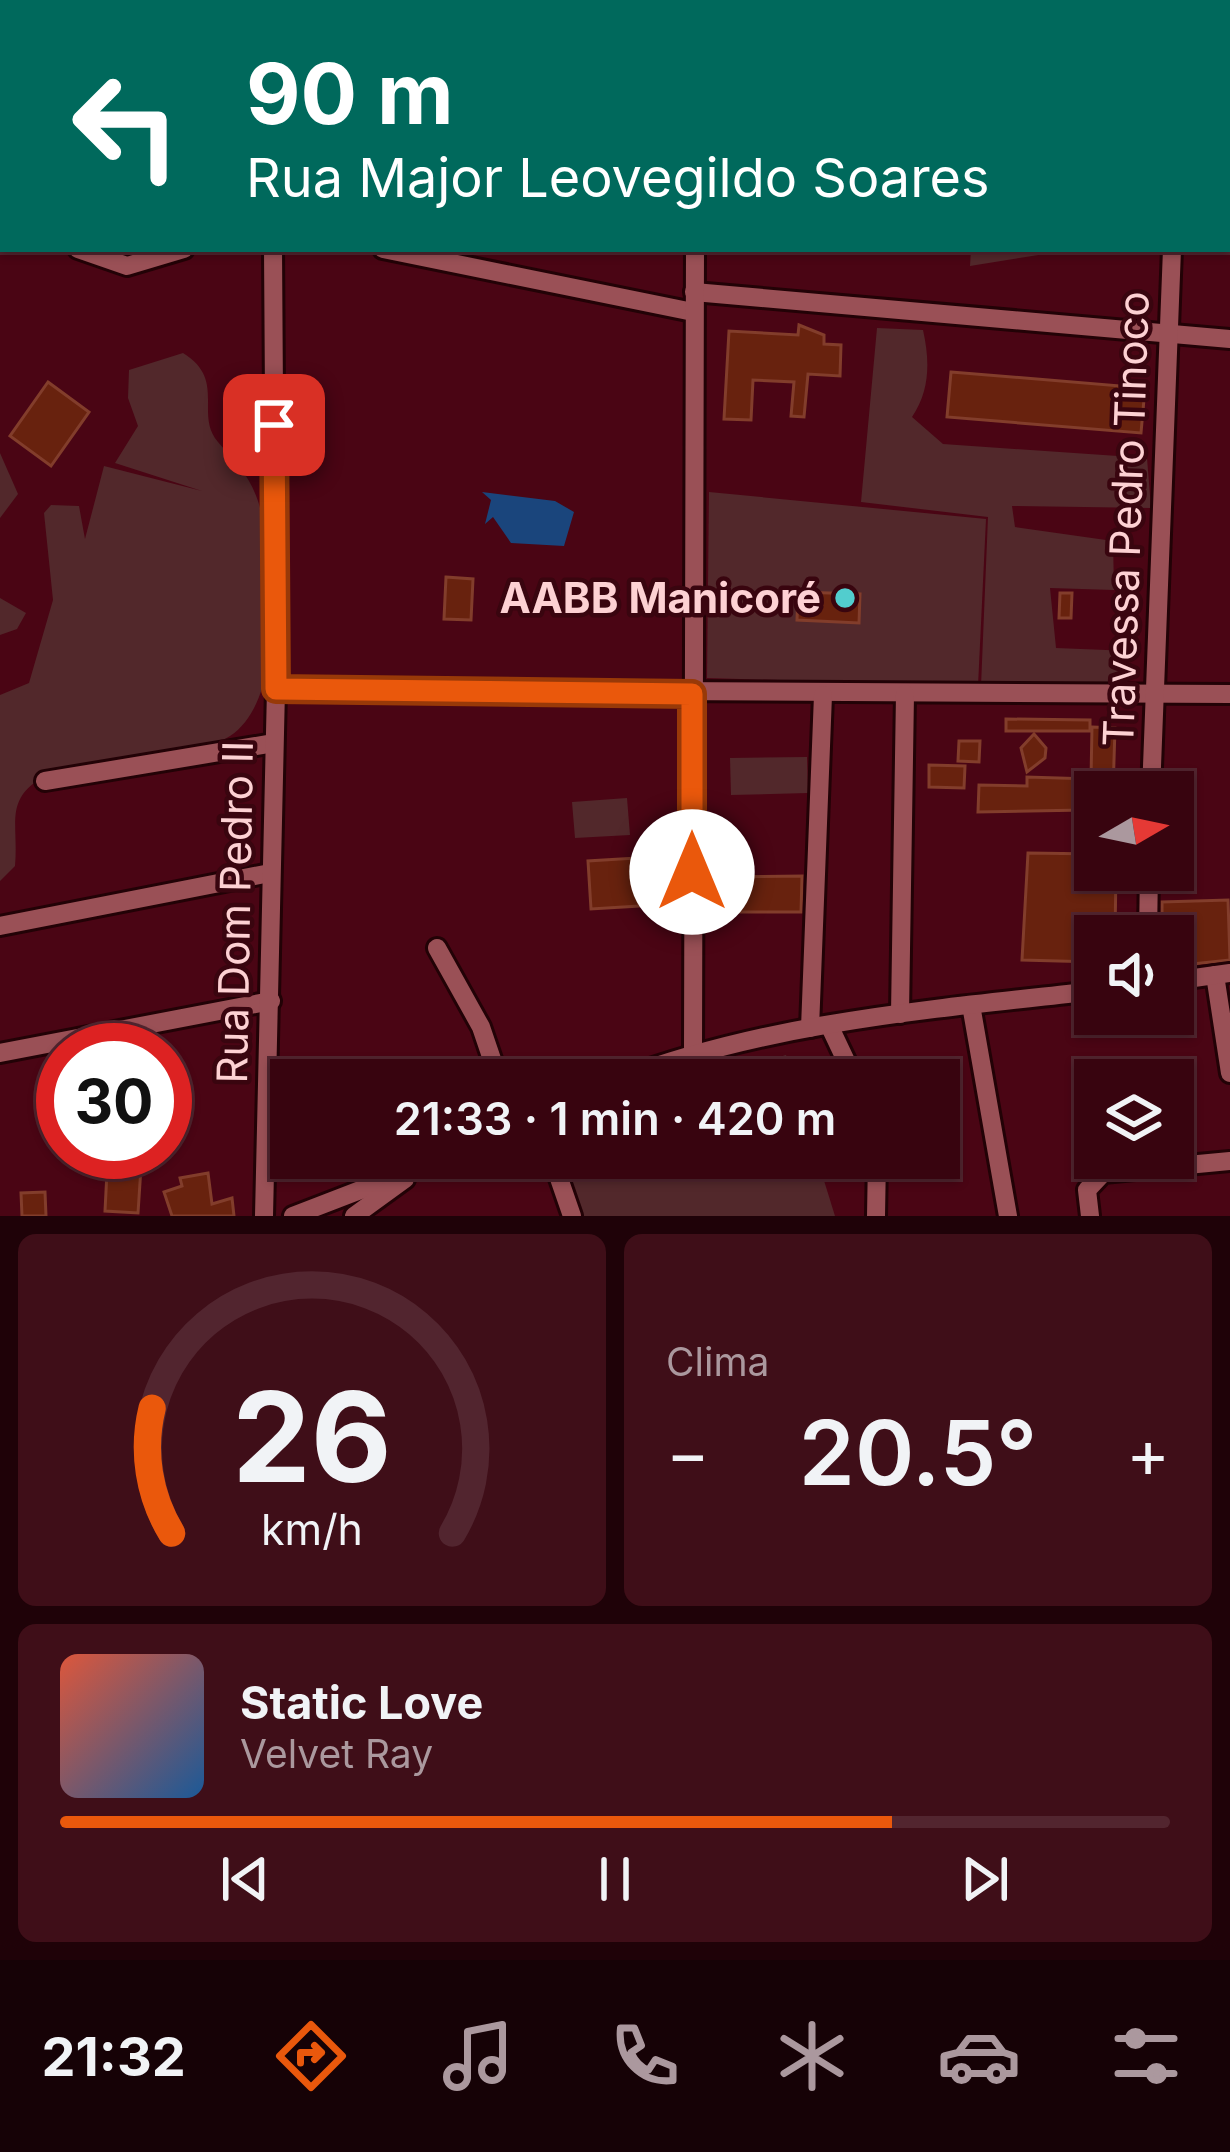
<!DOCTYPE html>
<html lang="pt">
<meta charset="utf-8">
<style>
body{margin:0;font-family:Inter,sans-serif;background:#3f0e18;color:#f1f3f6;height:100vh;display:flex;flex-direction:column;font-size:45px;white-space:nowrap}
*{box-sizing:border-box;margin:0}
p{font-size:39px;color:#ab989e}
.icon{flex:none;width:66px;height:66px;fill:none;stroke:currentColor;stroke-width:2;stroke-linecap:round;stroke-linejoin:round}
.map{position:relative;height:1216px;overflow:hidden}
.drawer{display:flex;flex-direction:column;gap:18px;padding:18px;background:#1f0208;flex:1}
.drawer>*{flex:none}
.hud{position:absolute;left:0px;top:0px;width:1230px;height:252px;box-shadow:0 3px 9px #0004,0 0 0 3px #52252f;background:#00695c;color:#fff;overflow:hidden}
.needle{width:78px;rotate:81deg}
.controls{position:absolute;left:1074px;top:771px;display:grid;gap:24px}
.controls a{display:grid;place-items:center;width:120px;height:120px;border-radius:0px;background:#38040f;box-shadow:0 3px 9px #0004,0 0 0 3px #52252f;font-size:60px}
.speed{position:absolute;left:36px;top:1023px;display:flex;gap:24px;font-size:60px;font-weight:700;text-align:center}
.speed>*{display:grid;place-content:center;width:156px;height:156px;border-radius:50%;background:#38040f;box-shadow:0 3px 9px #0004,0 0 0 3px #52252f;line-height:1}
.speed .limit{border:18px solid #d22;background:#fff;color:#111}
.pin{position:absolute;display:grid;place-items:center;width:102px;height:102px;color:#fff;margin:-51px;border-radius:24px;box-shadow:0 6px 18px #0006}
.me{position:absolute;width:132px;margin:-66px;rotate:0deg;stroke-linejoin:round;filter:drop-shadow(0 0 9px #0008)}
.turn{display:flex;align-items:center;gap:42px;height:252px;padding:0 48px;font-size:54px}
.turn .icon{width:156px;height:156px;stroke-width:2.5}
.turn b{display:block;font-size:84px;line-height:102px}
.big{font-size:90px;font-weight:600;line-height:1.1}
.drawer .card{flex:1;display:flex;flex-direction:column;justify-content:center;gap:18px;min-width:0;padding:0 42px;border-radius:18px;background:#3f0e18}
.drawer .dial{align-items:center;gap:0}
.dial svg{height:312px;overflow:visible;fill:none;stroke:#52252f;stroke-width:7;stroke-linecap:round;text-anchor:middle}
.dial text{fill:#f1f3f6;stroke:none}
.song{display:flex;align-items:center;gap:36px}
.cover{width:144px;height:144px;border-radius:18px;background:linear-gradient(135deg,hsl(10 70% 55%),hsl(210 70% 35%))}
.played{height:12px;border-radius:6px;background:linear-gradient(90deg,#ea580c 75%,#52252f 75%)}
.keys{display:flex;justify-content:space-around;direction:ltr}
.heat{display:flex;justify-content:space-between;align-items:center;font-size:66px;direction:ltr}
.drawer .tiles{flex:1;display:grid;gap:18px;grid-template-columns:1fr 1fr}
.card:last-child{grid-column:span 2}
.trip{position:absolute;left:270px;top:1059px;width:690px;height:120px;border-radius:0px;background:#38040f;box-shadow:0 3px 9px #0004,0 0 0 3px #52252f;font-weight:600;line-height:120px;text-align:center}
.tab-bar{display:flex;height:192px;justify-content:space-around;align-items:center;background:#160206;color:#ab989e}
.tab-bar .icon{width:84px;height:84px}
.tab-bar .on{color:#ea580c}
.tab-bar b{font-size:54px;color:#f1f3f6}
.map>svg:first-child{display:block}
.green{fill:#52282b}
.water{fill:#1a457c}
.building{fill:#68220e;stroke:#823d2b;stroke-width:3}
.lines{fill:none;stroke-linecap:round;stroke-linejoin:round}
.minor-casing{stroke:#220206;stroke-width:24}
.minor{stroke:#9a5056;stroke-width:18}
.route-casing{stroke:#983908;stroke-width:30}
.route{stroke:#ea580c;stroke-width:21}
.poi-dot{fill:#52cdce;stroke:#39050f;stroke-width:4.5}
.labels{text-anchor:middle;stroke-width:9;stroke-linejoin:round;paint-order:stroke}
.street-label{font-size:42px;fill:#fdd1d3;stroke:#39050f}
.poi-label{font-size:42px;font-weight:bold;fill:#fdd1d3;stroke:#39050f;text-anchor:end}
</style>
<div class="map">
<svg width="1230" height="1216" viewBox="0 0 1230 1216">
<rect width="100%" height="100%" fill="#4a0514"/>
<g class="green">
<path d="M971 249H1076L970 266Z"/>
<path d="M877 328 923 330C930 361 930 391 912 417L943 444 1147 458 1151 508 1012 506 1015 527 1113 541 1114 590 1050 588 1056 648 1131 651 1126 689 981 686 988 517 861 502Z"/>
<path d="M183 353C227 380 194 414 218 442 235 462 249 474 258 501 276 558 287 699 230 736 197 757 93 766 50 773 2 798 19 821 15 866L0 881V695L29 683 53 600 44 513 51 505 79 506 85 539 104 466 202 491 115 463 138 426 128 398 129 370Z"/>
<path d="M0 453 18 494 0 518Z"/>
<path d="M709 492 986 519 978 686 707 678Z"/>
<path d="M0 598 26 613 17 629 0 635Z"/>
<path d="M807 757 808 793 731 795 730 758Z"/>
<path d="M627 798 630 835 575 838 572 802Z"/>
<path d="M786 1055 794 1080H681L705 1073 707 1079Z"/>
<path d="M564 1158H817L835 1216H582Z"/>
</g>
<path class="water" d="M482 492 555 501 574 512 564 546 511 543 493 517 485 524 491 500Z"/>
<g class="building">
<path d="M799 325 824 335V344L841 345 840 376 808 374 804 417 791 416 794 382 753 380 751 420 724 419 729 331 798 335Z"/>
<path d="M951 372 1145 388 1141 433 947 417Z"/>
<path d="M48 382 89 412 51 466 10 436Z"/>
<path d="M446 577 473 579 471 620 444 619Z"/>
<path d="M798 592 860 594 859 623 797 620Z"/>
<path d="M1060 593H1072L1071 618H1059Z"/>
<path d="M1006 719 1090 720V731H1006Z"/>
<path d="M1092 727 1115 728 1113 792H1095V802L1084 801V810L978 812 979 785 1027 786V777L1091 779Z"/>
<path d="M1034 734 1046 748 1045 758 1027 772 1021 748Z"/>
<path d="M959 741H980L979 762 958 761Z"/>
<path d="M929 765 965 766 964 788 929 787Z"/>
<path d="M1028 853 1095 854V870H1116L1115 936H1095V962L1022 960Z"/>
<path d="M636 858 639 906 591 909 588 861Z"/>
<path d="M802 876 801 912H712V877Z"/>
<path d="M1228 900 1230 960 1173 966V936H1162V902Z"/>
<path d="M108 1152H142L138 1213 105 1211Z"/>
<path d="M208 1173 212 1204 232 1198 234 1216H172L164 1192 182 1186 180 1178Z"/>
<path d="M45 1192 46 1216H22L21 1193Z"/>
</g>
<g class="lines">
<defs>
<g id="minor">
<path d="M1042 0 1069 3"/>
<path d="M282 3V0"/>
<path d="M697 3V0"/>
<path d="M980 3V0"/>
<path d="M1178 3V0"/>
<path d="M1227 21H1230"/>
<path d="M78 249 127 266 184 249"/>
<path d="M383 249 693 312"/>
<path d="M694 292 1230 339"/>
<path d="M276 689 1230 694"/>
<path d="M45 781 274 743"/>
<path d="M1151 792 1172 249"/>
<path d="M0 926 270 873"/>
<path d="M1148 936 1149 870"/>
<path d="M437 948 481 1027 499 1080"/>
<path d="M1215 975 1230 1073"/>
<path d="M1173 981 1230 973"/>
<path d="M971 1005 1008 1216"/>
<path d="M900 1014 905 694"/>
<path d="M829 1025 855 1080"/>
<path d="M810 1028 823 695"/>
<path d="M693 1051 695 249"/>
<path d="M0 1053 271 1001"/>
<path d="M617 1080C769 1022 934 1009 1095 991"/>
<path d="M552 1158 572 1216"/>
<path d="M264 1216 276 689 273 249"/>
<path d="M293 1216 433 1162"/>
<path d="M354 1216 405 1179"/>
<path d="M876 1216 877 1158"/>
<path d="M1090 1216 1087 1190 1103 1173 1230 1161"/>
</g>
</defs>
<use href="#minor" class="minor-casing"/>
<use href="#minor" class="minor"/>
</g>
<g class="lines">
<defs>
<path id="route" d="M274 425 276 689 692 694V872"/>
</defs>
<use href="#route" class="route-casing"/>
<use href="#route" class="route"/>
</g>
<circle class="poi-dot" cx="845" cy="598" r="12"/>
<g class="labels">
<g class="street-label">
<text transform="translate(1126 519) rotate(-88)" y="15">Travessa Pedro Tinoco</text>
<text transform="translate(235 912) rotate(-89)" y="15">Rua Dom Pedro II</text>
</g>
<g class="poi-label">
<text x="821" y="613">AABB Manicoré</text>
</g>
</g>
</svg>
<div class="controls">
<a><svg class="needle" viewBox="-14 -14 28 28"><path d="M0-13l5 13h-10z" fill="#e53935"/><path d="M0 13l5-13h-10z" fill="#ab989e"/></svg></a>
<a><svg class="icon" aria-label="sound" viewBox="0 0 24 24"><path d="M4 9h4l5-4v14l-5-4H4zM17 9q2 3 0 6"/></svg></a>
<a><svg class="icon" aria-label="layers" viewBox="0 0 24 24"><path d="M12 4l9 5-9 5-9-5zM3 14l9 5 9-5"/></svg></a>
</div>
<div class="speed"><div class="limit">30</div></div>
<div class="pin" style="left:274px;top:425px;background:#d93025"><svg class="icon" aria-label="arrive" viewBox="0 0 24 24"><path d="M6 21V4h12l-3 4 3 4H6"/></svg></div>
<svg class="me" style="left:692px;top:872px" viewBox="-20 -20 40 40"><circle r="19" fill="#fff"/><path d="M0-13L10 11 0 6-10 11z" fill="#ea580c"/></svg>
<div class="trip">21:33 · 1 min · 420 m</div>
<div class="hud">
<div class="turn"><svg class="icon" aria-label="left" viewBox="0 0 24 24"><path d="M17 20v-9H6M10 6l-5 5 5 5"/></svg><div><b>90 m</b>Rua Major Leovegildo Soares</div></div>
</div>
</div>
<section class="drawer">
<div class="tiles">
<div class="card dial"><svg viewBox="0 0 100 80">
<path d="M14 69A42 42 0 1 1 86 69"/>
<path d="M14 69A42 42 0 0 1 9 37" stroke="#ea580c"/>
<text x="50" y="56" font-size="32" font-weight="700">26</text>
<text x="50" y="72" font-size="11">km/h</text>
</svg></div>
<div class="card"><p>Clima</p>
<div class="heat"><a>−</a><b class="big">20.5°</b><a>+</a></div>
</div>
<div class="card">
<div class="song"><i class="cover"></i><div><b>Static Love</b><p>Velvet Ray</p></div></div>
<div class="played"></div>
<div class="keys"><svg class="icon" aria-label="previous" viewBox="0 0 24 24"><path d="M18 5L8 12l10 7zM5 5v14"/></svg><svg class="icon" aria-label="pause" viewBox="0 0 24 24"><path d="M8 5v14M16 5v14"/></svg><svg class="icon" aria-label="next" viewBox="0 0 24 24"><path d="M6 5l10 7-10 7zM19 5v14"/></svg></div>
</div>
</div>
</section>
<nav class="tab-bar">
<b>21:32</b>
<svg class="icon on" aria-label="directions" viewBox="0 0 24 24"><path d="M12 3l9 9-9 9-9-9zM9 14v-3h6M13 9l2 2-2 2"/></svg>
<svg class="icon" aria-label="music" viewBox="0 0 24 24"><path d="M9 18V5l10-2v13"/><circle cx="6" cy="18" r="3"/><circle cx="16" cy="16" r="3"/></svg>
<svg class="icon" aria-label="phone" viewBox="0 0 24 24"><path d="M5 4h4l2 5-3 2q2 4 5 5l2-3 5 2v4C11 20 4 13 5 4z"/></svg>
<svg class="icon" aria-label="climate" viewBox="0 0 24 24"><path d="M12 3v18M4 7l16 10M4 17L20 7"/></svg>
<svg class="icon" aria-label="car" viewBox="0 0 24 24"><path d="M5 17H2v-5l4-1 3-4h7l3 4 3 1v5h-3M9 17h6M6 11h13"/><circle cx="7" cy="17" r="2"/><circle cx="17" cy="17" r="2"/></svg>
<svg class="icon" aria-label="filters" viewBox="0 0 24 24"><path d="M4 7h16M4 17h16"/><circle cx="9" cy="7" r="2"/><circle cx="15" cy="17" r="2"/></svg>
</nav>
